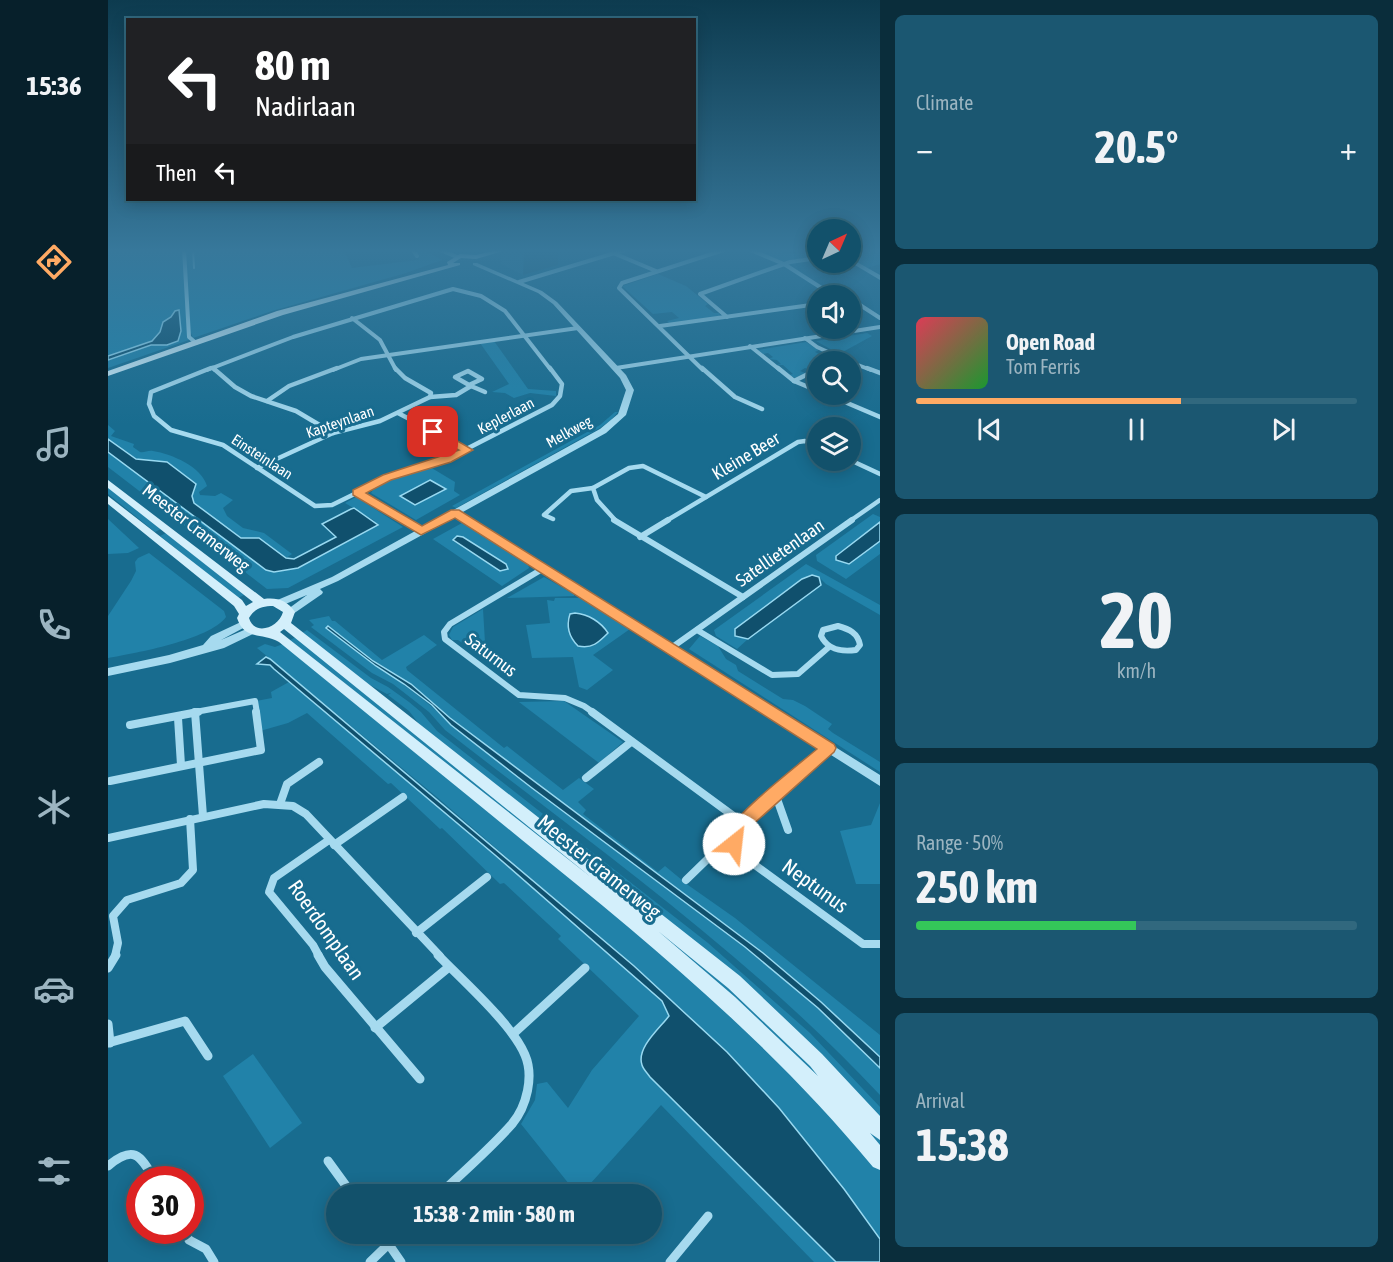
<!DOCTYPE html>
<meta charset="utf-8">
<style>
body{margin:0;font-family:"Asap Condensed",sans-serif;background:#1b5771;color:#f1f3f6;height:100vh;display:flex;flex-direction:column;font-size:22px;white-space:nowrap}
*{box-sizing:border-box;margin:0}
p{font-size:20px;color:#9cb5c1}
.icon{flex:none;width:33px;height:33px;fill:none;stroke:currentColor;stroke-width:2;stroke-linecap:round;stroke-linejoin:round}
.map{position:relative;flex:1;overflow:hidden}
.details{display:flex;flex-direction:column;gap:15px;padding:15px;background:#0a2d3b;width:513px}
.details>*{flex:none}
.top-card{position:absolute;left:18px;top:18px;width:570px;height:183px;border-radius:0px;box-shadow:0 3px 15px #0003,0 0 0 2px #31687e;background:#202124;color:#fff;overflow:hidden}
.needle{width:39px;rotate:44deg}
.buttons{position:absolute;left:699px;top:219px;display:grid;gap:12px}
.buttons a{display:grid;place-items:center;width:54px;height:54px;border-radius:50%;background:#12516b;box-shadow:0 3px 15px #0003,0 0 0 2px #31687e;font-size:30px}
.speed{position:absolute;left:18px;top:1166px;display:flex;gap:12px;font-size:30px;font-weight:700;text-align:center}
.speed>*{display:grid;place-content:center;width:78px;height:78px;border-radius:50%;background:#12516b;box-shadow:0 3px 15px #0003,0 0 0 2px #31687e;line-height:1}
.speed .limit{border:9px solid #d22;background:#fff;color:#111}
.pin{position:absolute;display:grid;place-items:center;width:51px;height:51px;color:#fff;margin:-26px;border-radius:12px;box-shadow:0 3px 9px #0006}
.me{position:absolute;width:66px;margin:-33px;rotate:29deg;stroke-linejoin:round;filter:drop-shadow(0 0 4px #0008)}
.turn{display:flex;align-items:center;gap:21px;height:126px;padding:0 30px;font-size:27px}
.turn .icon{width:78px;height:78px;stroke-width:2.5}
.turn b{display:block;font-size:42px;line-height:51px}
.then{display:flex;align-items:center;height:57px;padding:0 30px;background:#0003;gap:12px;font-size:22px}
.big{font-size:45px;font-weight:700;line-height:1.1}
.details .card{flex:1;display:flex;flex-direction:column;justify-content:center;gap:9px;min-width:0;padding:0 21px;border-radius:9px;background:#1b5771}
.details .dial{align-items:center;gap:0}
.dial b{font-size:78px;line-height:1}
.song{display:flex;align-items:center;gap:18px}
.cover{width:72px;height:72px;border-radius:9px;background:linear-gradient(135deg,hsl(350 70% 55%),hsl(130 70% 35%))}
.played{height:6px;border-radius:3px;background:linear-gradient(90deg,#ffaa64 60%,#31687e 60%)}
.keys{display:flex;justify-content:space-around;direction:ltr}
.heat{display:flex;justify-content:space-between;align-items:center;font-size:33px;direction:ltr}
.charge{height:9px;border-radius:4px;background:linear-gradient(90deg,#34c759 50%,#31687e 0)}
.trip{position:absolute;left:218px;top:1184px;width:336px;height:60px;border-radius:30px;background:#12516b;box-shadow:0 3px 15px #0003,0 0 0 2px #31687e;font-weight:700;line-height:60px;text-align:center}
main{display:flex;flex:1;min-height:0}
.tabs{display:flex;flex-direction:column;width:108px;justify-content:space-around;align-items:center;background:#07202b;color:#9cb5c1}
.tabs .icon{width:42px;height:42px}
.tabs .selected{color:#ffaa64}
.tabs b{font-size:27px;color:#f1f3f6}
.map>svg:first-child{display:block}
.green{fill:#2182a9;fill-rule:evenodd}
.water{fill:#10506d;stroke:#98d9f1;stroke-width:1.5}
.lines{fill:none;stroke-linecap:round;stroke-linejoin:round}
.stream{stroke:#98d9f1;stroke-width:2}
.minor-far4{stroke:#a6daef;stroke-width:4}
.minor-far3{stroke:#a6daef;stroke-width:4.5}
.minor-far2{stroke:#a6daef;stroke-width:6}
.minor-far1{stroke:#a6daef;stroke-width:8}
.minor{stroke:#a6daef;stroke-width:9}
.tertiary{fill:#a6daef;fill-rule:evenodd}
.secondary{fill:#d3effb;fill-rule:evenodd}
.wall{fill:#227396}
.shaded-wall{fill:#1b5e7a}
.building{fill:#2786ae;stroke:#1b5e7a;stroke-width:1.5}
.route{fill:#ffaa64;stroke:#a66e41;stroke-width:1.5}
.labels{text-anchor:middle;stroke-width:6;stroke-linejoin:round;paint-order:stroke}
.far-street-label{font-size:15px;fill:#fff;stroke:#186c8f}
.street-label{font-size:18px;fill:#fff;stroke:#186c8f}
.near-street-label{font-size:21px;fill:#fff;stroke:#186c8f}
</style>
<main>
<nav class="tabs">
<b>15:36</b>
<svg class="icon selected" aria-label="directions" viewBox="0 0 24 24"><path d="M12 3l9 9-9 9-9-9zM9 14v-3h6M13 9l2 2-2 2"/></svg>
<svg class="icon" aria-label="music" viewBox="0 0 24 24"><path d="M9 18V5l10-2v13"/><circle cx="6" cy="18" r="3"/><circle cx="16" cy="16" r="3"/></svg>
<svg class="icon" aria-label="phone" viewBox="0 0 24 24"><path d="M5 4h4l2 5-3 2q2 4 5 5l2-3 5 2v4C11 20 4 13 5 4z"/></svg>
<svg class="icon" aria-label="climate" viewBox="0 0 24 24"><path d="M12 3v18M4 7l16 10M4 17L20 7"/></svg>
<svg class="icon" aria-label="car" viewBox="0 0 24 24"><path d="M5 17H2v-5l4-1 3-4h7l3 4 3 1v5h-3M9 17h6M6 11h13"/><circle cx="7" cy="17" r="2"/><circle cx="17" cy="17" r="2"/></svg>
<svg class="icon" aria-label="filters" viewBox="0 0 24 24"><path d="M4 7h16M4 17h16"/><circle cx="9" cy="7" r="2"/><circle cx="15" cy="17" r="2"/></svg>
</nav>
<div class="map">
<svg width="772" height="1262" viewBox="0 0 772 1262">
<rect width="100%" height="100%" fill="#186c8f"/>
<g class="green">
<path d="M0 249H235L244 268 310 260 312 256 307 249H314L334 260 298 273 164 311 85 338 83 333 79 334 81 340 0 368Z"/>
<path d="M644 249C663 249 675 255 695 252L692 249H709V256L674 261Z"/>
<path d="M759 249H772V264L759 268 743 258 742 251Z"/>
<path d="M550 274 578 286 600 304 597 306 606 313H611L612 316 562 324 559 321 571 318 564 312 545 314 514 286Z"/>
<path d="M759 333 764 336 731 354 708 341Z"/>
<path d="M386 341 420 389 448 391V396L422 393 406 398 397 393 384 392 401 384 372 343Z"/>
<path d="M698 342 711 350 707 352 713 355 717 353 723 358 718 361 712 359 703 365 707 367 702 370 697 368 692 371 697 373 687 378 681 375 685 374 675 365H668L673 364 669 360 661 359 665 357 660 353 655 354 650 350Z"/>
<path d="M507 412H510L503 420 492 428 348 508 344 506 492 425Z"/>
<path d="M0 425 7 431 3 436 26 444 25 447 32 452C36 453 40 450 45 451 64 454 94 467 99 486L91 492 92 495 107 496 113 493 125 500 115 508 119 516 135 528 156 533 184 554 178 558 151 538H133L86 503 84 496 87 490 59 462 28 459 0 439Z"/>
<path d="M0 452 158 570C192 578 238 539 267 521L237 503 248 497 295 527 180 588 159 589 0 467Z"/>
<path d="M322 467 347 482 346 491 352 495 308 520 263 493C270 479 307 472 322 467Z"/>
<path d="M0 487 53 529 47 532 0 494Z"/>
<path d="M765 514 772 517V522L728 556 741 564 772 541V554L738 579 709 561 708 555Z"/>
<path d="M0 519 31 548 20 553 0 554Z"/>
<path d="M354 523 420 564 421 568 394 586 325 539ZM355 537 398 564 399 569 392 571 345 541Z"/>
<path d="M58 533 136 595 130 598 52 536Z"/>
<path d="M41 553 116 611 118 617C101 640 28 653 0 658V616L23 581 28 571 27 562 30 558Z"/>
<path d="M698 564 772 605V615L718 584 711 577 634 638 640 639 629 649 608 636 606 630Z"/>
<path d="M436 577 466 594V596L399 598Z"/>
<path d="M447 598H473L522 629 485 655 505 670 479 690 471 687 465 657 424 658 418 625 442 623 439 600 446 601ZM462 614C477 614 491 619 500 633L486 646 466 642 459 622Z"/>
<path d="M375 609 378 659 350 640H344L341 635 345 627Z"/>
<path d="M221 616 224 621H227L274 660 316 635 329 645 298 667 299 670 396 748 399 746 455 790 471 778 486 789 470 802 478 810 475 814 550 872 557 866 580 885 627 918 772 1035V1057L713 1002 655 953 342 718 303 684 259 656C287 681 318 698 343 725L637 947 710 1008 772 1068V1095C642 956 486 846 337 730L321 712 285 684 264 673 203 627 206 625 201 620Z"/>
<path d="M199 630 263 678 280 687 301 702 313 712 329 731 600 943 702 1033 772 1107V1121L751 1097 315 729 301 711 280 695 283 693 279 694 258 683 194 633Z"/>
<path d="M592 636 610 646 618 659 628 665 630 671 675 699 685 700 697 706 724 724 720 729 725 733 772 762V772L581 649Z"/>
<path d="M188 637 669 1027 772 1138V1151L715 1086 323 752 182 640Z"/>
<path d="M157 644 167 647 175 644 628 1014 772 1169V1239L736 1189 671 1108 576 1011 330 798 149 648Z"/>
<path d="M181 682 387 855 554 1001 561 1016 544 1079 728 1262H706L553 1105 473 1194H469L413 1124 427 1100 429 1084 439 1082 460 1108 484 1070 531 1016 450 939 453 936 396 883 392 884 334 828 332 829 283 783 280 784 199 713 180 723 152 731 148 701 164 698 163 692Z"/>
<path d="M456 701 515 742 491 763 411 702Z"/>
<path d="M772 803V884H748L732 831 763 825Z"/>
<path d="M145 1054 194 1123 162 1148 115 1076Z"/>
</g>
<g class="water">
<path d="M71 310 73 331 70 341 59 345H43L0 360V356L44 341 52 332 55 322 63 317 67 311Z"/>
<path d="M0 439 28 459 59 462 88 484 84 496 86 503 133 538H151L178 558 186 559 228 537 214 524 243 509 246 508 270 525 190 568 166 572 158 570 0 452Z"/>
<path d="M322 480 338 489 307 505 292 496Z"/>
<path d="M772 522V541L741 564 728 560V556Z"/>
<path d="M349 536 355 537 398 564 400 569 392 571 345 540Z"/>
<path d="M704 575 711 577 713 585 640 639 627 636V629L694 579Z"/>
<path d="M467 613C480 614 493 622 500 633 490 643 484 649 470 646 461 637 458 626 462 614Z"/>
<path d="M220 626 265 661 303 684 342 718 655 953 713 1002 772 1057V1068L710 1008 637 947 424 788 343 725 324 705 296 684 268 666 218 628Z"/>
<path d="M158 657 162 659 526 966 619 1052 671 1108 736 1189 772 1239V1262H728L542 1077C540 1074 535 1069 534 1065 528 1048 552 1028 561 1016L554 1001 387 855 166 669 162 665 149 664Z"/>
</g>
<g class="lines">
<path class="stream" d="M85 249 86 268"/>
<g class="minor-far4">
<path d="M76 249 81 337 88 343"/>
<path d="M304 249 309 256"/>
<path d="M330 249 349 257"/>
<path d="M640 249 676 264 726 296"/>
<path d="M505 253 548 271"/>
<path d="M411 282 520 249"/>
<path d="M752 305 772 318"/>
<path d="M619 317 592 294 682 262 710 258"/>
<path d="M244 318 272 340 288 370"/>
<path d="M552 326 710 304"/>
<path d="M697 338 709 347 742 362"/>
<path d="M642 346 672 370"/>
<path d="M742 362 763 370"/>
<path d="M105 368 107 370"/>
<path d="M508 368 772 327"/>
<path d="M99 370 185 337 345 289 373 296 397 311 443 370"/>
<path d="M225 370 253 359 470 328"/>
<path d="M595 370 511 288 514 283 619 249"/>
</g>
<g class="minor-far3">
<path d="M103 368 43 392 41 404 46 416 63 430 115 445 207 506 224 505 279 478 339 459 444 405 452 396 454 384 442 368"/>
<path d="M105 368 127 387 143 396 188 411 225 433"/>
<path d="M594 368 627 397 654 409"/>
<path d="M670 368 686 381"/>
<path d="M759 368 772 373"/>
<path d="M710 369 686 381 710 391"/>
<path d="M360 371 374 379 361 385 347 377Z"/>
<path d="M363 386 377 392"/>
<path d="M718 394 772 417"/>
<path d="M322 397 348 395 363 386 361 385"/>
<path d="M159 401 181 386 229 368"/>
<path d="M290 413 360 450"/>
<path d="M742 460 772 474"/>
<path d="M149 468 225 433 272 421 322 397 323 393 297 378 287 368"/>
<path d="M249 492 297 521"/>
<path d="M445 519 436 515 463 491 485 488"/>
<path d="M508 521 489 500 485 488 521 468 535 466 598 497"/>
<path d="M558 521 690 442 697 441 710 446"/>
<path d="M742 521 772 500"/>
</g>
<g class="minor-far2">
<path d="M295 520 313 531"/>
<path d="M506 520 635 597"/>
<path d="M532 537 560 520"/>
<path d="M436 568 342 624 336 632 337 639 411 695 457 698 476 706 486 713"/>
<path d="M730 626C741 629 750 633 752 645L748 650C733 652 720 650 713 636L715 630Z"/>
<path d="M589 630 664 675 690 674 721 647"/>
<path d="M563 648 744 520"/>
<path d="M82 713 147 701 149 713"/>
</g>
<g class="minor-far1">
<path d="M87 712 95 816"/>
<path d="M484 712 635 823"/>
<path d="M70 718 73 765"/>
<path d="M22 725 90 712"/>
<path d="M720 748 635 823 627 834 626 844 636 857 755 944H772"/>
<path d="M478 778 523 742"/>
<path d="M2 781 153 750 148 712"/>
<path d="M668 796 680 830"/>
<path d="M172 804 179 784 211 762"/>
<path d="M0 838 156 804 185 806 198 814 332 956"/>
<path d="M226 845 295 797"/>
<path d="M578 880 614 845 626 844"/>
<path d="M308 933 379 877"/>
<path d="M7 956 10 943 5 916 19 900 73 883 85 870 82 819"/>
<path d="M211 956 205 945 161 892 166 878 221 840"/>
</g>
<g class="minor">
<path d="M210 955 217 967 312 1079"/>
<path d="M330 955C354 980 405 1025 417 1055 426 1076 419 1106 404 1124 382 1149 356 1171 332 1194"/>
<path d="M0 968 8 955"/>
<path d="M0 1024 2 1043"/>
<path d="M267 1028 341 967"/>
<path d="M405 1034 477 968"/>
<path d="M0 1043 77 1021 100 1056"/>
<path d="M220 1161 244 1194"/>
<path d="M0 1166C25 1145 32 1154 46 1179"/>
<path d="M76 1230 81 1240 98 1249 106 1262"/>
<path d="M273 1233 293 1262"/>
<path d="M262 1262 292 1233"/>
<path d="M562 1262 600 1216"/>
</g>
<g class="tertiary">
<path d="M742 258 772 275V280L742 262Z"/>
<path d="M365 263H369L434 291 449 302 518 375 526 390 518 415 498 433 353 513 772 775V786L347 517 230 581 212 589 215 592 214 594 185 614 181 615 176 612 199 595 175 605H167L166 603 167 601 224 577 492 429 510 414 518 390 512 378 445 304 430 293 365 265Z"/>
<path d="M135 621 139 622 140 624 139 626 113 640 143 627 148 631 147 633 116 648 62 663 0 676V668L61 655 95 645 103 636Z"/>
</g>
<g class="secondary">
<path d="M393 249H402L368 259 353 258 345 263H352V265L175 315 0 376V371L169 311 340 265 339 262 352 254 368 255Z"/>
<path d="M0 480 156 599C169 597 180 601 187 612L183 623 632 976 714 1054 772 1116V1140L762 1133 772 1145V1170L765 1167C661 1041 540 942 414 840 333 774 252 708 171 642 153 632 137 641 129 618L131 614 126 606 0 504V496L134 600 138 606 145 602 0 488ZM165 606 175 612C171 627 147 637 141 618 146 609 154 606 165 606ZM176 629 484 878 172 632ZM550 931 620 988 702 1066 710 1076 627 997Z"/>
</g>
</g>
<path class="wall" d="M394 249H450V265L415 275 393 264Z"/>
<path class="shaded-wall" d="M427 249H450V265L415 275 416 252Z"/>
<path class="building" d="M409 249H427L416 252Z"/>
<linearGradient id="sky" x2="0" y2="1"><stop stop-color="#0d3b4f"/><stop offset="0.59" stop-color="#37789b"/><stop offset="1" stop-color="#37789b" stop-opacity="0"/></linearGradient>
<rect width="772" height="425" fill="url(#sky)"/>
<path class="route" d="M321 429H329L365 450 343 462 283 480 258 493 314 526 343 510H351L726 744 728 748 726 752 641 828 635 836 632 849 626 852 620 849C617 844 617 838 620 832 630 811 689 766 709 749L347 518 313 535 245 495V490L275 475 351 450 321 434Z"/>
<g class="labels">
<g class="far-street-label">
<text transform="translate(398 416) rotate(-28)" y="5">Keplerlaan</text>
<text transform="translate(232 422) rotate(-19)" y="5">Kapteynlaan</text>
<text transform="translate(461 432) rotate(-29)" y="5">Melkweg</text>
<text transform="translate(154 457) rotate(33)" y="5">Einsteinlaan</text>
</g>
<g class="street-label">
<text transform="translate(638 456) rotate(-31)" y="6">Kleine Beer</text>
<text transform="translate(88 528) rotate(38)" y="6">Meester Cramerweg</text>
<text transform="translate(672 553) rotate(-35)" y="6">Satellietenlaan</text>
<text transform="translate(383 655) rotate(37)" y="6">Saturnus</text>
</g>
<g class="near-street-label">
<text transform="translate(491 867) rotate(39)" y="7">Meester Cramerweg</text>
<text transform="translate(707 886) rotate(36)" y="7">Neptunus</text>
<text transform="translate(218 930) rotate(55)" y="7">Roerdomplaan</text>
</g>
</g>
</svg>
<div class="buttons">
<a><svg class="needle" viewBox="-14 -14 28 28"><path d="M0-13l5 13h-10z" fill="#e53935"/><path d="M0 13l5-13h-10z" fill="#9cb5c1"/></svg></a>
<a><svg class="icon" aria-label="sound" viewBox="0 0 24 24"><path d="M4 9h4l5-4v14l-5-4H4zM17 9q2 3 0 6"/></svg></a>
<a><svg class="icon" aria-label="search" viewBox="0 0 24 24"><circle cx="10" cy="10" r="6"/><path d="M15 15l6 6"/></svg></a>
<a><svg class="icon" aria-label="layers" viewBox="0 0 24 24"><path d="M12 4l9 5-9 5-9-5zM3 14l9 5 9-5"/></svg></a>
</div>
<div class="speed"><div class="limit">30</div></div>
<div class="pin" style="left:325px;top:432px;background:#d93025"><svg class="icon" aria-label="arrive" viewBox="0 0 24 24"><path d="M6 21V4h12l-3 4 3 4H6"/></svg></div>
<svg class="me" style="left:626px;top:844px" viewBox="-20 -20 40 40"><circle r="19" fill="#fff"/><path d="M0-13L10 11 0 6-10 11z" fill="#ffaa64"/></svg>
<div class="trip">15:38 · 2 min · 580 m</div>
<div class="top-card">
<div class="turn"><svg class="icon" aria-label="left" viewBox="0 0 24 24"><path d="M17 20v-9H6M10 6l-5 5 5 5"/></svg><div><b>80 m</b>Nadirlaan</div></div>
<div class="then">Then<svg class="icon" aria-label="left" viewBox="0 0 24 24"><path d="M17 20v-9H6M10 6l-5 5 5 5"/></svg></div>
</div>
</div>
<section class="details">
<div class="card"><p>Climate</p>
<div class="heat"><a>−</a><b class="big">20.5°</b><a>+</a></div>
</div>
<div class="card">
<div class="song"><i class="cover"></i><div><b>Open Road</b><p>Tom Ferris</p></div></div>
<div class="played"></div>
<div class="keys"><svg class="icon" aria-label="previous" viewBox="0 0 24 24"><path d="M18 5L8 12l10 7zM5 5v14"/></svg><svg class="icon" aria-label="pause" viewBox="0 0 24 24"><path d="M8 5v14M16 5v14"/></svg><svg class="icon" aria-label="next" viewBox="0 0 24 24"><path d="M6 5l10 7-10 7zM19 5v14"/></svg></div>
</div>
<div class="card dial"><b>20</b><p>km/h</p></div>
<div class="card"><p>Range · 50%</p><b class="big">250 km</b><div class="charge"></div></div>
<div class="card"><p>Arrival</p><b class="big">15:38</b></div>
</section>
</main>
